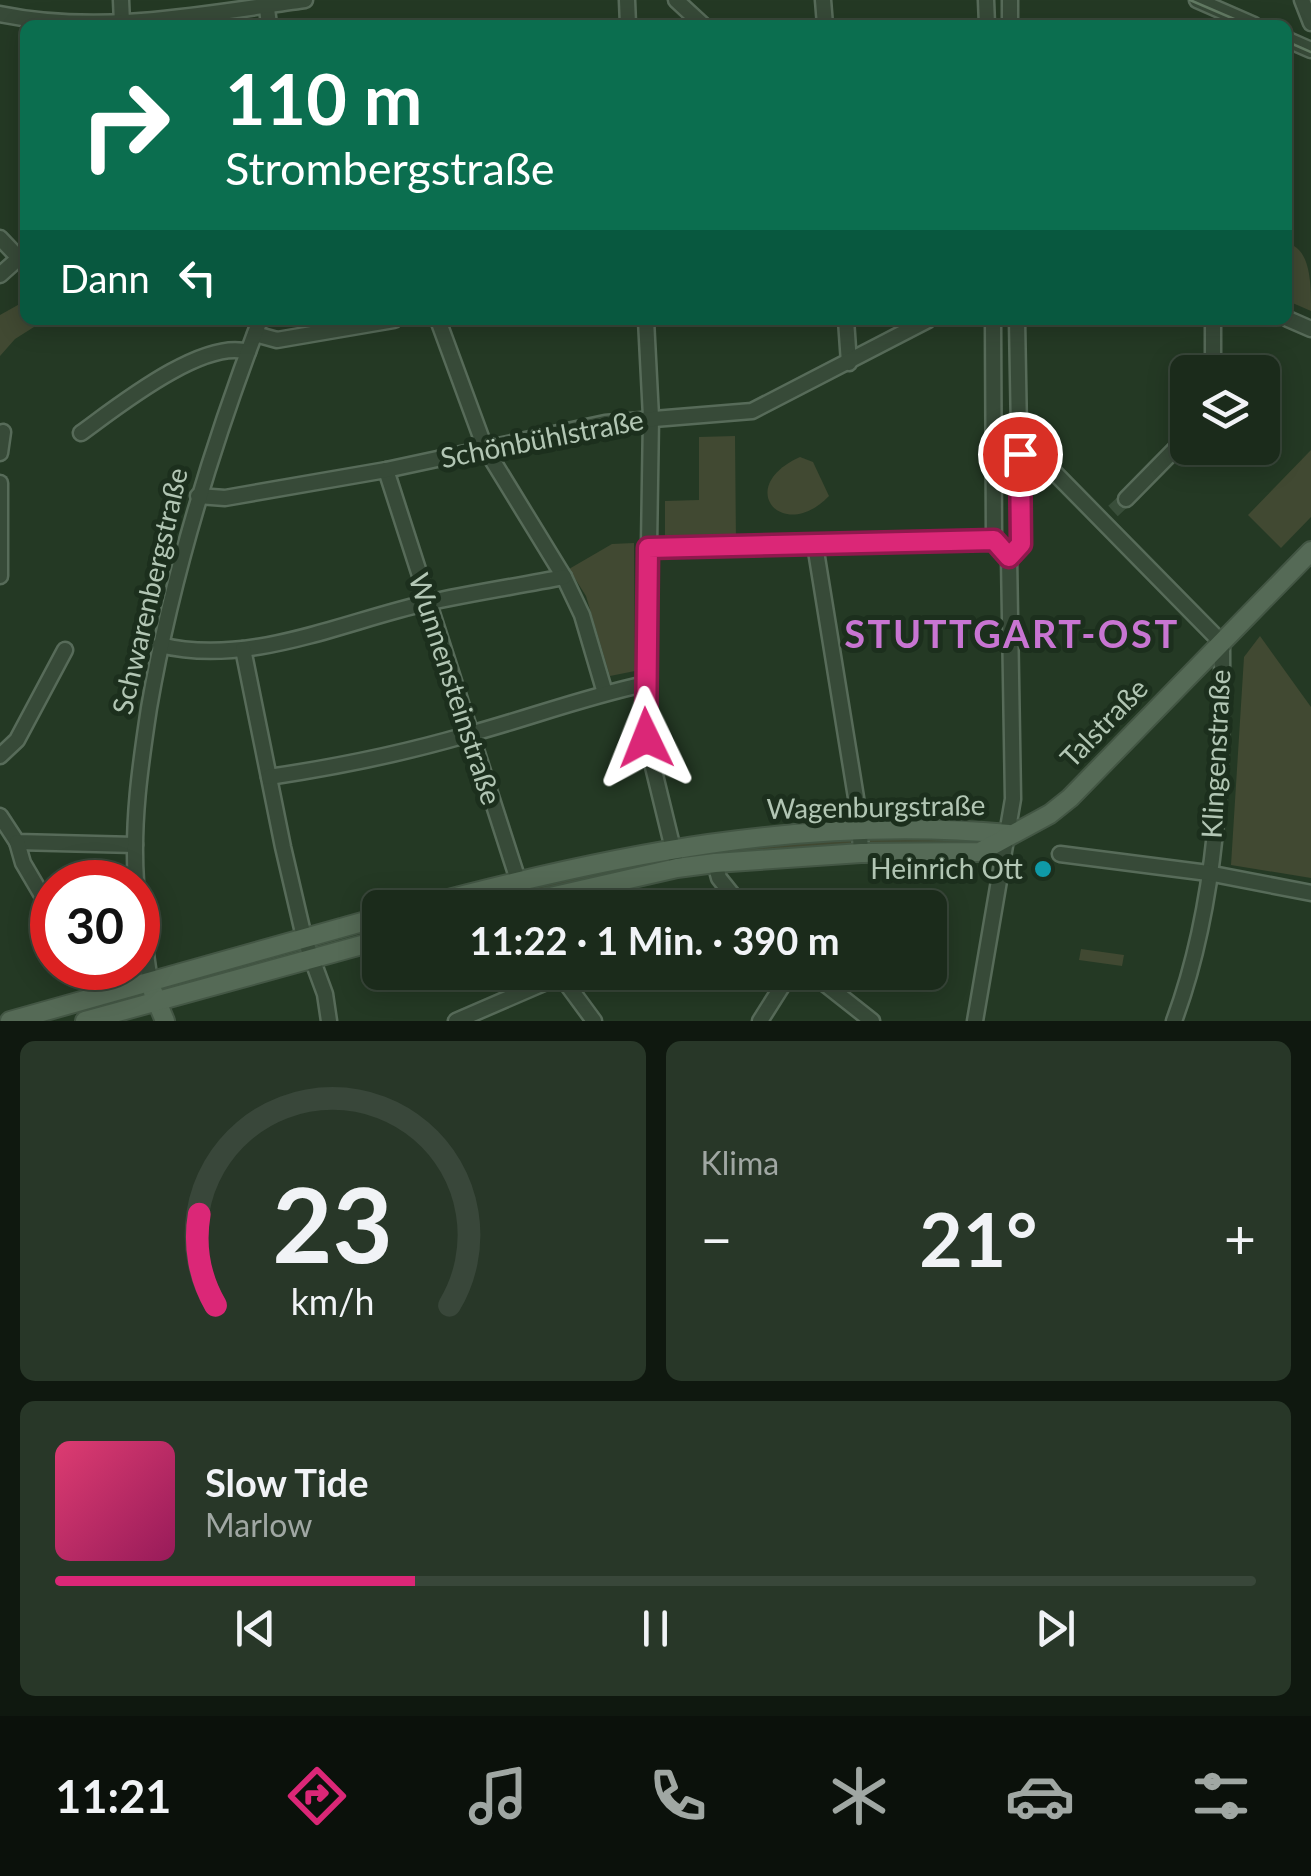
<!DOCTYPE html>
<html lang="de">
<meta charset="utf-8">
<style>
body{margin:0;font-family:Lato,sans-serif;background:#283728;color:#f1f3f6;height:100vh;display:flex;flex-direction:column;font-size:38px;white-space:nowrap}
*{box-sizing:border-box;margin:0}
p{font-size:32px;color:#a0a7a3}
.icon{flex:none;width:55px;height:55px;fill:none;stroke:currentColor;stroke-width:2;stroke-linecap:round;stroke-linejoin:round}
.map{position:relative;height:1021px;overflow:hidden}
.drawer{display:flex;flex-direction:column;gap:20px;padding:20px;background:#0f180f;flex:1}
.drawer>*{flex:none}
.guide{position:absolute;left:20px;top:20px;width:1272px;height:305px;border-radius:15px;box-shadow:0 5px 25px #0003,0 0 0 2px #39473a;background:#0b6e4f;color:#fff;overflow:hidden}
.controls{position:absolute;left:1170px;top:355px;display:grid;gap:20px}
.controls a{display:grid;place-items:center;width:110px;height:110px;border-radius:15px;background:#1b2b1b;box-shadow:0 5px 25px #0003,0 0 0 2px #39473a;font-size:50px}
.speed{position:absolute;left:30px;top:860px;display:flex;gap:20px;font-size:50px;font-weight:700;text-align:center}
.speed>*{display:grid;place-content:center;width:130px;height:130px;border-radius:50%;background:#1b2b1b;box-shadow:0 5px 25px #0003,0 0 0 2px #39473a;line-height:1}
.speed .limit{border:15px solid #d22;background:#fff;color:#111}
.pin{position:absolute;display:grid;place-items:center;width:85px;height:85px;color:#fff;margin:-42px;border:5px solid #fff;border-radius:50%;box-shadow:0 2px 10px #0007}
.me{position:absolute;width:110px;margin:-55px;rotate:358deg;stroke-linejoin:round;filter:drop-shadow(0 0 8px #0008)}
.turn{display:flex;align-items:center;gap:35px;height:210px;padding:0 40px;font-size:45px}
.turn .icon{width:130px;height:130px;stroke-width:2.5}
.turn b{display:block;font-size:70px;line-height:85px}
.then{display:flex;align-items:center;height:95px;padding:0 40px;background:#0003;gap:20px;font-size:38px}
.big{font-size:75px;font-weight:700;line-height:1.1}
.drawer .tile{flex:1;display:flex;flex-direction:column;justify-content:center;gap:15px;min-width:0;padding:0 35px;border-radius:15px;background:#283728}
.drawer .dial{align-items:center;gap:0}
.dial svg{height:260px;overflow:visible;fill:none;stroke:#39473a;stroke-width:7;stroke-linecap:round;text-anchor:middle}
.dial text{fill:#f1f3f6;stroke:none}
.song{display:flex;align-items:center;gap:30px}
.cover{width:120px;height:120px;border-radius:15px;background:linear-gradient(135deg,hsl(340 70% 55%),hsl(330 70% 35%))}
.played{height:10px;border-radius:5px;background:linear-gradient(90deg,#db2777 30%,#39473a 30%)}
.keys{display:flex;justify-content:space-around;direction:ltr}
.heat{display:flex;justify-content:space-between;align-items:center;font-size:55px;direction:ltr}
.drawer .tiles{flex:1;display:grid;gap:20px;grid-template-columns:1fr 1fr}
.tile:last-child{grid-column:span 2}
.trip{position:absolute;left:362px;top:890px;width:585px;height:100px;border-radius:15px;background:#1b2b1b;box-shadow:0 5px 25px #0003,0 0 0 2px #39473a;font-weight:700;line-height:100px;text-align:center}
.tab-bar{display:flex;height:160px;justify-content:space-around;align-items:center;background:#0b110b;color:#a0a7a3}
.tab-bar .icon{width:70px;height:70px}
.tab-bar .current{color:#db2777}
.tab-bar b{font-size:45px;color:#f1f3f6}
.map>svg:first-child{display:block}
.green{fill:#414932}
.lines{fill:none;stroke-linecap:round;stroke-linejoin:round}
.minor-tunnel{stroke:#394e3a;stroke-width:14;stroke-dasharray:14 7;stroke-linecap:butt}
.minor-casing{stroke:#576b59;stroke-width:19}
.major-casing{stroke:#435644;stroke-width:22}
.minor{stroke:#374a38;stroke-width:14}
.major{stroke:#556a56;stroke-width:18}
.tram{stroke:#627a63;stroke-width:2.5}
.route-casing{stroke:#8e194d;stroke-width:25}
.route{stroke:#db2777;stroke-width:18}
.culture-dot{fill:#0f9aa8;stroke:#1c2f1d;stroke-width:4}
.labels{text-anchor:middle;stroke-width:10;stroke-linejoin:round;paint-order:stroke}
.street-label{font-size:28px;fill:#b2c6b4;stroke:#1c2f1d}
.poi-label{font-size:28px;fill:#b2c6b4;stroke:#1c2f1d;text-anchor:end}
.district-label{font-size:38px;font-weight:bold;letter-spacing:2.5px;fill:#c875d2;stroke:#1c2f1d}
</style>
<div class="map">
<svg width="1311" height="1021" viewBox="0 0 1311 1021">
<rect width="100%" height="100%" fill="#243924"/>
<g class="green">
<path d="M1294 246C1311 256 1311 287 1311 311L1288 301V260Z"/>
<path d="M25 301V320H45L15 339 0 356V315Z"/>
<path d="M735 436 736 544 665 543V501L699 500V437Z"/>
<path d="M1311 450V517L1281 548 1248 515Z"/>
<path d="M800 457 813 462 829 496C783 544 733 487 800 457Z"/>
<path d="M634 543 635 671 610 676 586 596 569 569 612 544Z"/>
<path d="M1260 636 1311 707V878L1231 865 1244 657Z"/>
<path d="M975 835 976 846 868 847V836Z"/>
<path d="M850 836 851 847 700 859 699 849Z"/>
<path d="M668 855 671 864 528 895 526 886Z"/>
<path d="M1081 949 1124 955 1122 966 1079 960Z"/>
</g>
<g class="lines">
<path class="minor-tunnel" d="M1113 511 1126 499"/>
<defs>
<g id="minor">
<path d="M121 0 122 23"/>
<path d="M266 0 269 25"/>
<path d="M627 0 628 25"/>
<path d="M676 0 703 25"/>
<path d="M823 0 825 25"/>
<path d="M986 0 987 25"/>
<path d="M1010 0V25"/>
<path d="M1197 0 1254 25"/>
<path d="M1302 0 1311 23"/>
<path d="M0 14C102 35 203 14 305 0"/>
<path d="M1288 40 1311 50"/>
<path d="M0 238 19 258 0 275"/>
<path d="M1288 319 1311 329"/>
<path d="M438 320 485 448 564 577 582 615 605 693"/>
<path d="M646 320 651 417 646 738 675 857"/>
<path d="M846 320 849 363"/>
<path d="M1213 320V372"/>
<path d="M255 334 277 340 394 320"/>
<path d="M81 433C117 407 203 338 248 352"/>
<path d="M0 453 3 432"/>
<path d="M1020 454 1038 459 1052 470 1222 643C1223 768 1218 902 1174 1021"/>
<path d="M386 470 527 908"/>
<path d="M0 483V576"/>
<path d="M198 496 225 498 386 470 605 423 752 411 928 320"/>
<path d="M1126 499 1188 436"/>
<path d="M815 545 859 816 861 853"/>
<path d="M648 548 994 540"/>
<path d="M1009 557 1021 545 1017 320"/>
<path d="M160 645C248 667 342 622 426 603 472 593 518 586 564 577"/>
<path d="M243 649 283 847 304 937 325 994 329 1021"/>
<path d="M0 756 17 740 65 650"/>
<path d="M269 777C336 767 401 754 466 735 526 719 584 697 645 684"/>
<path d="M0 816 17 842 135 845"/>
<path d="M17 842 23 863 50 909 47 920 52 931"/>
<path d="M1060 854 1208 873 1311 893"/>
<path d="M715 863 719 878 743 908"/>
<path d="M136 882C132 823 140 767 149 708 172 574 212 446 260 320"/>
<path d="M138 898 150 982"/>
<path d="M409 972 411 979"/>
<path d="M558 972 594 1021"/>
<path d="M810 972 872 1021"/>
<path d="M456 1021 560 976"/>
<path d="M760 1021 791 972"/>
<path d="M975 1021 1013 799 1009 557 994 540 993 320"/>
</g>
<g id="major">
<path d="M414 908C611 855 804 815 1009 834"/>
<path d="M502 908 677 868 715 863 861 853 980 852 1050 814 1070 798 1311 551"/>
<path d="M153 992 165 1021"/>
<path d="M10 1021 380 917"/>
<path d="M85 1021 380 940"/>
</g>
</defs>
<use href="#minor" class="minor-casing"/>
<use href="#major" class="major-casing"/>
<use href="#minor" class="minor"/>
<use href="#major" class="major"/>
<g class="tram">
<path d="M1190 0 1248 25"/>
<path d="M1288 42 1311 52"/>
</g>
</g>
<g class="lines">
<defs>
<path id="route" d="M646 738 648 548 994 540 1009 557 1021 544 1020 454"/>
</defs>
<use href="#route" class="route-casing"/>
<use href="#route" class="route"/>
</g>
<circle class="culture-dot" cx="1043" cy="869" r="10"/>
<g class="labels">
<g class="street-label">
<text transform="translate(542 439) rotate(-11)" y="10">Schönbühlstraße</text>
<text transform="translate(150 591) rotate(-77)" y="10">Schwarenbergstraße</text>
<text transform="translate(455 689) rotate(72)" y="10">Wunnensteinstraße</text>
<text transform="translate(1104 723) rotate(-46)" y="10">Talstraße</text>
<text transform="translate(1216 754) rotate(-87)" y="10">Klingenstraße</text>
<text transform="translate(876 807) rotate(-1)" y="10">Wagenburgstraße</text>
</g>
<g class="poi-label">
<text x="1023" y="879">Heinrich Ott</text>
</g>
<g class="district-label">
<text x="1012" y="648">STUTTGART-OST</text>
</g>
</g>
</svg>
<div class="controls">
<a><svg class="icon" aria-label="layers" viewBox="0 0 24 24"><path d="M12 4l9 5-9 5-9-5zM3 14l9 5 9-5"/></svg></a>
</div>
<div class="speed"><div class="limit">30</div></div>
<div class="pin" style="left:1020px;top:454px;background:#d93025"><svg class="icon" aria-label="arrive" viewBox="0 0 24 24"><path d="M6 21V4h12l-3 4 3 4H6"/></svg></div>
<svg class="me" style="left:646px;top:738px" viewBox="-20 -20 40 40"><path d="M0-17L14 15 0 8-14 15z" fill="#db2777" stroke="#fff" stroke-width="4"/></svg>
<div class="trip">11:22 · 1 Min. · 390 m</div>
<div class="guide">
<div class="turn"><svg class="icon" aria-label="right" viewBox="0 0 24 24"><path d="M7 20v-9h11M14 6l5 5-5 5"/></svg><div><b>110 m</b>Strombergstraße</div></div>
<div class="then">Dann<svg class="icon" aria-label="left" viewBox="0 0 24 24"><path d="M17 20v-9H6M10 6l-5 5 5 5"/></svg></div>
</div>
</div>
<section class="drawer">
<div class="tiles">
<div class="tile dial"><svg viewBox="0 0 100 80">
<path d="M14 69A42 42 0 1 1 86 69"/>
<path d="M14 69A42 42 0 0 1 9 41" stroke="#db2777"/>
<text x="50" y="56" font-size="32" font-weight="700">23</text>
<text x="50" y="72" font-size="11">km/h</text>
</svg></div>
<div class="tile"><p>Klima</p>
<div class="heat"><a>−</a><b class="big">21°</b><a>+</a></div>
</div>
<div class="tile">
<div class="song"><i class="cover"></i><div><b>Slow Tide</b><p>Marlow</p></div></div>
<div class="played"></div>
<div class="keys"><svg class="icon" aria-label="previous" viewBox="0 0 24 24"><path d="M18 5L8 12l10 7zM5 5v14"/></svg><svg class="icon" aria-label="pause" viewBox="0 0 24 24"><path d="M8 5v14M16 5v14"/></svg><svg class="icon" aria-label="next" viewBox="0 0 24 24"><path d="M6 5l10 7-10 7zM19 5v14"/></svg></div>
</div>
</div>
</section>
<nav class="tab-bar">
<b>11:21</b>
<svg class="icon current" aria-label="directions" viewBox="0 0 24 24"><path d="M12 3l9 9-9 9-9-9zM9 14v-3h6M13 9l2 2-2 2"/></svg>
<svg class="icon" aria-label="music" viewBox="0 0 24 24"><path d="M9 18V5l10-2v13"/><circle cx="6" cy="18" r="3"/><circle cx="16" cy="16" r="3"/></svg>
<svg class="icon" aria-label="phone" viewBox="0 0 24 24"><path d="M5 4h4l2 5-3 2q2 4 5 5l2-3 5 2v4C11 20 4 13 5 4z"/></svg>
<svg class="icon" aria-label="climate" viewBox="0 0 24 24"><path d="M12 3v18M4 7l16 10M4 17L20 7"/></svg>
<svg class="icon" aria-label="car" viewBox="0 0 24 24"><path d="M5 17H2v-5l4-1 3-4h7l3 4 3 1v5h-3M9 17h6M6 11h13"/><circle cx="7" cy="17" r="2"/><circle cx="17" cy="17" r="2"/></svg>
<svg class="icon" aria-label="filters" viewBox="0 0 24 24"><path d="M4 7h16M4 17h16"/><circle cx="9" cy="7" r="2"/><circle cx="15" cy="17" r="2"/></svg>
</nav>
